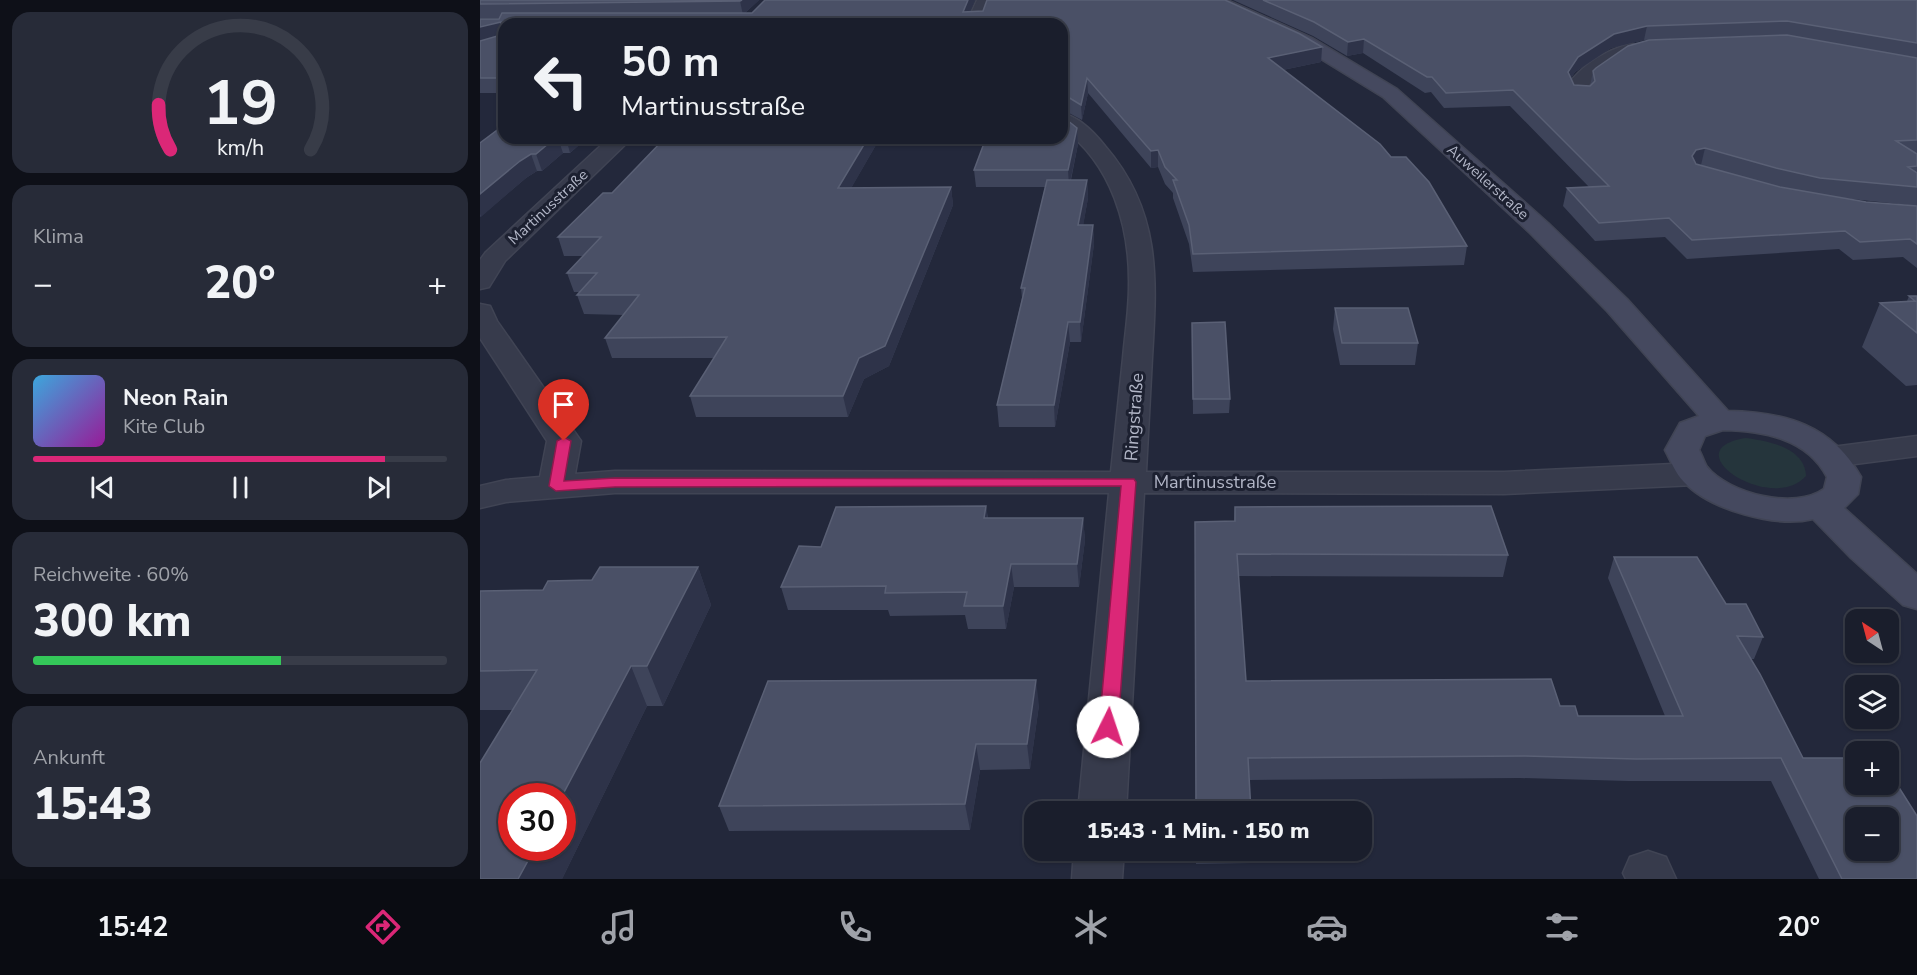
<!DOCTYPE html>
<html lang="de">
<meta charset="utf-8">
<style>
body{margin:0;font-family:"Nunito Sans",sans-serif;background:#272b38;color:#f1f3f6;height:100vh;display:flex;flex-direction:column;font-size:22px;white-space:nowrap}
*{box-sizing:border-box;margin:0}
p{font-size:20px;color:#9fa2a9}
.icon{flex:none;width:33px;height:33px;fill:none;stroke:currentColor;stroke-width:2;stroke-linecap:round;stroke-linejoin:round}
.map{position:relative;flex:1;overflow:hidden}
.panel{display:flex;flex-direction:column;gap:12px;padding:12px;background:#0e1018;width:480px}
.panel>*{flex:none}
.banner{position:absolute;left:18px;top:18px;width:570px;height:126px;border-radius:18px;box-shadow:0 2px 4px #0004,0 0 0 2px #383c48;background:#1a1e2c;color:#f1f3f6;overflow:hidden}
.needle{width:39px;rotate:324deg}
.tools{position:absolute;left:1365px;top:609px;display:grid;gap:12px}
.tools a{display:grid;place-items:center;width:54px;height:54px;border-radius:12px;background:#1a1e2c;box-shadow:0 2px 4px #0004,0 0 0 2px #383c48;font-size:30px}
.speed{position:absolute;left:18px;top:783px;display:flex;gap:12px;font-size:30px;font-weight:700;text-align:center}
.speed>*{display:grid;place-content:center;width:78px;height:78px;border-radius:50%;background:#1a1e2c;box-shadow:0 2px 4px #0004,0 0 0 2px #383c48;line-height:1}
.speed .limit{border:9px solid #d22;background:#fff;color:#111}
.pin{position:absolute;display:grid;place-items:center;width:51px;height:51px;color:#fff;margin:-62px -26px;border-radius:50% 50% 50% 0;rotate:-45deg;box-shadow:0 0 6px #0007}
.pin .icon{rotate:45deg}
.me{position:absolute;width:66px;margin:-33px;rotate:4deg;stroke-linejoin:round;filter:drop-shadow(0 0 4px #0008)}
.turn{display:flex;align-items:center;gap:21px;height:126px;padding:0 24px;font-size:27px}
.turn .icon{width:78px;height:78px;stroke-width:2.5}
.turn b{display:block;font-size:42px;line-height:51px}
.big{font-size:45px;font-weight:800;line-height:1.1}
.panel .tile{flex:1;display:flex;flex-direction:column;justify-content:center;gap:9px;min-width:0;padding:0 21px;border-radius:18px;background:#272b38}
.panel .dial{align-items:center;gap:0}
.dial svg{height:156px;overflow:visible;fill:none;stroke:#383c48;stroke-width:7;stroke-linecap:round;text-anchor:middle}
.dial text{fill:#f1f3f6;stroke:none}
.song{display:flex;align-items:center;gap:18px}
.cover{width:72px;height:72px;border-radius:9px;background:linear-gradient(135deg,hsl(200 70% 55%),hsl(300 70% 35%))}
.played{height:6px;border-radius:3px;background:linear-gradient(90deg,#db2777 85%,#383c48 85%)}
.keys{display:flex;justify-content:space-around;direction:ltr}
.heat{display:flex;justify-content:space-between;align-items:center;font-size:33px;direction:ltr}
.charge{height:9px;border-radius:4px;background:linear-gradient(90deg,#34c759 60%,#383c48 0)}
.trip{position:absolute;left:544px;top:801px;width:348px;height:60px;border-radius:18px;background:#1a1e2c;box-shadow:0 2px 4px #0004,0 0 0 2px #383c48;font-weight:800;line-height:60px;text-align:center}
.menu{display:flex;height:96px;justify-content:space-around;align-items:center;background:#0a0c12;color:#9fa2a9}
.menu .icon{width:42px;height:42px}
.menu .active{color:#db2777}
.menu b{font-size:27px;color:#f1f3f6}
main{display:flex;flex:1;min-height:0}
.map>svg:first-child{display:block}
.green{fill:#25353c}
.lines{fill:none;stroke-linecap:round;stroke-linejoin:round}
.street-casing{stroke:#404454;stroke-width:3}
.secondary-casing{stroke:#404454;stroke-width:3}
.street{fill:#373b4c;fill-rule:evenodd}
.secondary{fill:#45495f;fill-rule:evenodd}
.wall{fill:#3e445a;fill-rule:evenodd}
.shaded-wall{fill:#2e3349}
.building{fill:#4a5066;stroke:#5a6075;stroke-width:1.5;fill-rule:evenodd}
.route{fill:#db2777;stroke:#8e194d;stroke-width:1.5}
.labels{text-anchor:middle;stroke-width:6;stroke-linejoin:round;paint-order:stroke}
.far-street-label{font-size:15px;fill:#b2b6c7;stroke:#1c2030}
.street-label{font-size:18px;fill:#b2b6c7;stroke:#1c2030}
</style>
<main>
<section class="panel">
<div class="tile dial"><svg viewBox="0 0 100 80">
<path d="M14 69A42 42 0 1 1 86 69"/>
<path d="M14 69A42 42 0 0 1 8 46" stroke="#db2777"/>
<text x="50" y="56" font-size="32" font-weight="700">19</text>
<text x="50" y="72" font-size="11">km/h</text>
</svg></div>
<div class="tile"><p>Klima</p>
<div class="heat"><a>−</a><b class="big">20°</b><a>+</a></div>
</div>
<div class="tile">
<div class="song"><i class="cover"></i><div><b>Neon Rain</b><p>Kite Club</p></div></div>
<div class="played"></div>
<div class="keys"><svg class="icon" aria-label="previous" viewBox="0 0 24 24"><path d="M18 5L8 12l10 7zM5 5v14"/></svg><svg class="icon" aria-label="pause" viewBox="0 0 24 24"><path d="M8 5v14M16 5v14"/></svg><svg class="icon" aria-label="next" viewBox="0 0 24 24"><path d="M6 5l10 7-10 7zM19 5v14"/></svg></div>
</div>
<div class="tile"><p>Reichweite · 60%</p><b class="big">300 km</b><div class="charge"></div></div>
<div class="tile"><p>Ankunft</p><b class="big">15:43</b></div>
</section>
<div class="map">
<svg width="1437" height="879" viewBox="0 0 1437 879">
<rect width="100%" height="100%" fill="#23283b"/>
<path class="green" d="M1266 438C1289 441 1325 448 1326 476 1291 515 1191 449 1266 438Z"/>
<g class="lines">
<defs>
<g id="street">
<path d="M497 0H513L502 24H486Z"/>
<path d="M1150 44 1156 45 1159 49C1153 56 1142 59 1134 64 1124 70 1115 78 1107 87L1110 95 1107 99H1093L1087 86C1101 66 1126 50 1150 44Z"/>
<path d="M582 113C599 117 614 132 625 146 681 211 677 277 672 358 670 396 668 434 666 472H1024L1215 463 1227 467 1232 474 1227 481 1215 485 1024 494 664 493 646 812H598L629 493H135L26 502 0 508V486L26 480 60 477 67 441 0 338V304L10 306 17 321 101 441 95 474 135 471 631 472C635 434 639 396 643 358 645 334 649 310 649 286 650 227 632 164 582 128Z"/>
<path d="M129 138H152L25 261 9 287 0 289V260L6 252Z"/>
<path d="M1437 436V456L1352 467 1340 464 1335 457 1340 450 1352 447Z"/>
<path d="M594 850H644L642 879H592Z"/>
<path d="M1168 851 1186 857 1196 879H1146L1143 873 1150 857Z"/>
</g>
<path id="secondary" d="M726 0H747L832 38 917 89 1068 223 1147 299 1248 411C1305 412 1352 425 1381 477L1378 494 1364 508 1437 574V609L1423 605 1371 558 1333 519C1296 528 1230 510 1204 482 1195 473 1191 461 1185 450L1200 423 1219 416 1127 311 1050 233 903 97 820 46 728 3ZM1243 430C1283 431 1327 438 1347 477L1344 489C1315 510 1249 494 1227 467 1224 462 1222 455 1219 450L1225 436Z"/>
</defs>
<use href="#street" class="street-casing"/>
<use href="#secondary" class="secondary-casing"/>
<use href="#street" class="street"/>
<use href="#secondary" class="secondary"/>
</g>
<g class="wall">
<path d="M0 0H279L265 13H272L285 0H495L490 12 503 11 507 0H745L820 34 842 47 841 62 803 70 900 144 911 157H926L949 182 987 246 984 265 713 272 709 244 693 198V193L685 184 678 167 671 168 608 93 602 120 589 113 582 111V24H24V93H0V19H19L20 18H0Z"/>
<path d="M753 0H1437V206L1362 198 1386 202 1437 206V268L1423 257 1373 260 1359 249 1207 259 1185 237 1115 241 1083 206 1087 188 1109 187 1030 106 964 108 951 92 945 93 883 53 867 56 833 36ZM1303 35H1305L1113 71 1110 86 1094 85 1091 78 1095 72 1131 48 1164 40Z"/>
<path d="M597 128 598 144 591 180H607L608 198 603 225H613L614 244 601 342H590L575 427H519L517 405 542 298 541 288 565 187H496L494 170Z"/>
<path d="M24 138H107L90 153H83L62 171H57L46 178 0 217V143Z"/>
<path d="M400 138 371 188 471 187 473 205 409 366 384 379 368 417H216L210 396 234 358H132L125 338 143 315 104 314 97 295 100 292H94L87 273 104 256H84L78 237 132 193Z"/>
<path d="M1429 296H1437V385L1426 386 1382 347 1400 303 1427 301Z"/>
<path d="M855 308 938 343 935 365H860L853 329Z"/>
<path d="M712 323 750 399 749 413 713 414Z"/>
<path d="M506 506 508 518H603L605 540 599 587H534L526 629H488L485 615 410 616 408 610H308L301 587 341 547Z"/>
<path d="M755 507 1028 555 1023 577 758 576 766 681 1080 706 1098 716H1185L1128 578 1134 557 1246 604 1283 637 1274 659H1271L1323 758 1437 879H1339L1291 781H1148L1040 778 769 780 754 521Z"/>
<path d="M218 567 231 605 183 706H167L82 879H0L33 710H0V591L63 590 112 580Z"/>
<path d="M559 705 550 769 500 770 490 830 249 831 239 806Z"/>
<path d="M716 850H772L771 863 716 864Z"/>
</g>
<g class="shaded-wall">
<path d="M262 0H279L263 15 260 1Z"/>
<path d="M488 0H495L485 24 483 12Z"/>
<path d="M21 22 24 37 0 42V27Z"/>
<path d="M1167 26 1164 40 1131 48 1095 72 1085 87 1088 72 1098 57 1134 34Z"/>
<path d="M884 39 883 53 867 56 868 42Z"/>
<path d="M842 47 841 62 788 73V58Z"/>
<path d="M607 78 608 93 602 120 601 105Z"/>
<path d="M597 128 598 144 589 187 588 170Z"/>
<path d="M75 138H78L83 153 62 171 56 154Z"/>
<path d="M86 138H107L90 153Z"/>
<path d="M388 138H400L361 206 358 188Z"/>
<path d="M1225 148 1221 165 1211 167 1212 156 1216 150Z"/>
<path d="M678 150V167L671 168V151Z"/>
<path d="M51 154 57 171 46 178 1 217 0 214V194L40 161Z"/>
<path d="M607 180 608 198 600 244 598 225Z"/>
<path d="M471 187 473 205 409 366 384 379 368 417 363 396 379 358Z"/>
<path d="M613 225 614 244 601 342 600 322Z"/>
<path d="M588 322 590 342 575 427 574 405Z"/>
<path d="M506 506 509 529 504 518Z"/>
<path d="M603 518 605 540 599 587 597 564Z"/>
<path d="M531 564 534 587 526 629 523 606Z"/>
<path d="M218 567 231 605 183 706 167 666Z"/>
<path d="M151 666 167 706 82 879H38L55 848H82V796Z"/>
<path d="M556 680 559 705 550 769 547 744Z"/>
<path d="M496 744 500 770 490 830 485 804Z"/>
</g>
<g class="building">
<path d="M0 0H262L260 1 0 4Z"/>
<path d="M285 0H488L483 12 503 11 507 0H745L820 34 842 47 788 58 900 144 911 157H926L949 182 987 246 713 254 709 225 693 180H697L685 167 678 150 671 151 607 78 601 105 588 97 582 95V24H24V78H0V41L21 35V22L0 27V19H19L22 13H272Z"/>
<path d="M783 0H1437V43L1307 21 1167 26 1134 34 1098 57 1088 72 1094 85 1110 86 1115 81 1113 71 1116 68 1148 46 1169 40 1307 35 1437 58V140L1416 141 1437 154V166L1428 167 1437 173V187L1340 178 1296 168 1225 148 1216 150 1212 156 1216 164 1300 187 1386 202 1437 206V244L1430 239 1380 242 1365 231 1212 240 1189 218 1119 223 1087 188 1129 186 1033 90 966 93 952 77H947L884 39 868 42 834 22Z"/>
<path d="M582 116 597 128 588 170H494L506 138H582Z"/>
<path d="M24 125V138H75L56 154H51L40 161 0 194V143Z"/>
<path d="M185 138H388L358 188 471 187 405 346 379 358 363 396H210L247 337 125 338 159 295H97L117 273H87L121 237H78L123 193H132Z"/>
<path d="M567 180H607L598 225H613L600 322H588L574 405H517L545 288H541Z"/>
<path d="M1429 296H1437V333L1400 303 1435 301Z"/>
<path d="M855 308H928L938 343H862Z"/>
<path d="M745 322 750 399H713L712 323Z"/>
<path d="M506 506 504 518H603L597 564H531L523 606H484L487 592 405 593 406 586 301 587 319 546 341 547 356 507Z"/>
<path d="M1011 506 1028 555 757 554 766 681 1071 679 1080 706H1095L1098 716H1203L1134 557H1217L1246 604H1266L1283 637 1257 636 1280 674 1323 758H1376V784H1408V770L1437 816V879H1362L1301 758 1156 759 1045 756 768 758 771 812H716L715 522 755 521V507ZM1376 818H1408V850H1376Z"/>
<path d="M120 567H218L167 666H151L82 796H32V848H55L38 879H0V763L57 670 0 671V591L63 590 68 581 112 580Z"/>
<path d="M556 680 547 744H496L485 804 239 806 288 681Z"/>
</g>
<path class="route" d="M84 437 91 441 84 481 135 478 654 479 656 482 638 727 635 732 628 734 622 732 619 727 641 486 135 487 76 491 69 486 77 441Z"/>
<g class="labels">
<g class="far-street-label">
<text transform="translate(1008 182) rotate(42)" y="5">Auweilerstraße</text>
<text transform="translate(68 207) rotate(-43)" y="5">Martinusstraße</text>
</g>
<g class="street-label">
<text transform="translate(654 417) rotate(-86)" y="6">Ringstraße</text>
<text x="735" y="488">Martinusstraße</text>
</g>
</g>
</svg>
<div class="tools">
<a><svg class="needle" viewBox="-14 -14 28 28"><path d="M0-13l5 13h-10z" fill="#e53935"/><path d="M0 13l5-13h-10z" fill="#9fa2a9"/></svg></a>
<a><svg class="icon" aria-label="layers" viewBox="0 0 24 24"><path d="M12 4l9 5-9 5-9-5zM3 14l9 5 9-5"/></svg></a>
<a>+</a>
<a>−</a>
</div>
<div class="speed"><div class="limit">30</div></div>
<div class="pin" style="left:84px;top:441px;background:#d93025"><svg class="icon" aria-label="arrive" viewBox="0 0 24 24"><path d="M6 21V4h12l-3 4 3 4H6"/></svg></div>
<svg class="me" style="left:628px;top:727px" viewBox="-20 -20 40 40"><circle r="19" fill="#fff"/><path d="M0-13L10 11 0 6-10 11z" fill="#db2777"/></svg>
<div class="trip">15:43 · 1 Min. · 150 m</div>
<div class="banner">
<div class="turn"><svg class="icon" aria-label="left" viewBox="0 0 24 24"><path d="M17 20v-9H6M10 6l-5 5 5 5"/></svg><div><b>50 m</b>Martinusstraße</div></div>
</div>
</div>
</main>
<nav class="menu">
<b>15:42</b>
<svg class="icon active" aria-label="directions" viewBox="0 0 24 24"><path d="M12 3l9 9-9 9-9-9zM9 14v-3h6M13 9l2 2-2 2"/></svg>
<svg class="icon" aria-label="music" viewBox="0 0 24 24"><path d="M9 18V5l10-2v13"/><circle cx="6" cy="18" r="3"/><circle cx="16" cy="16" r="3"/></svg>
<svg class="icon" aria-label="phone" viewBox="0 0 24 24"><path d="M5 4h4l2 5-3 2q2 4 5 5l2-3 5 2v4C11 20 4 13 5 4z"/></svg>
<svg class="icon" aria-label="climate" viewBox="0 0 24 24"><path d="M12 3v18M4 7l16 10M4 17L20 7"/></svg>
<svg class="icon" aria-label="car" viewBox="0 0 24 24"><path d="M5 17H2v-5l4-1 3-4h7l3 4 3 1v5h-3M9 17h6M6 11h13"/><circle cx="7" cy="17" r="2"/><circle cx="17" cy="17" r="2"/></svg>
<svg class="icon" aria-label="filters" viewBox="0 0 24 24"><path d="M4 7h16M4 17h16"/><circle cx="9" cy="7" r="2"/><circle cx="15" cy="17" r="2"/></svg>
<b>20°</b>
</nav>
